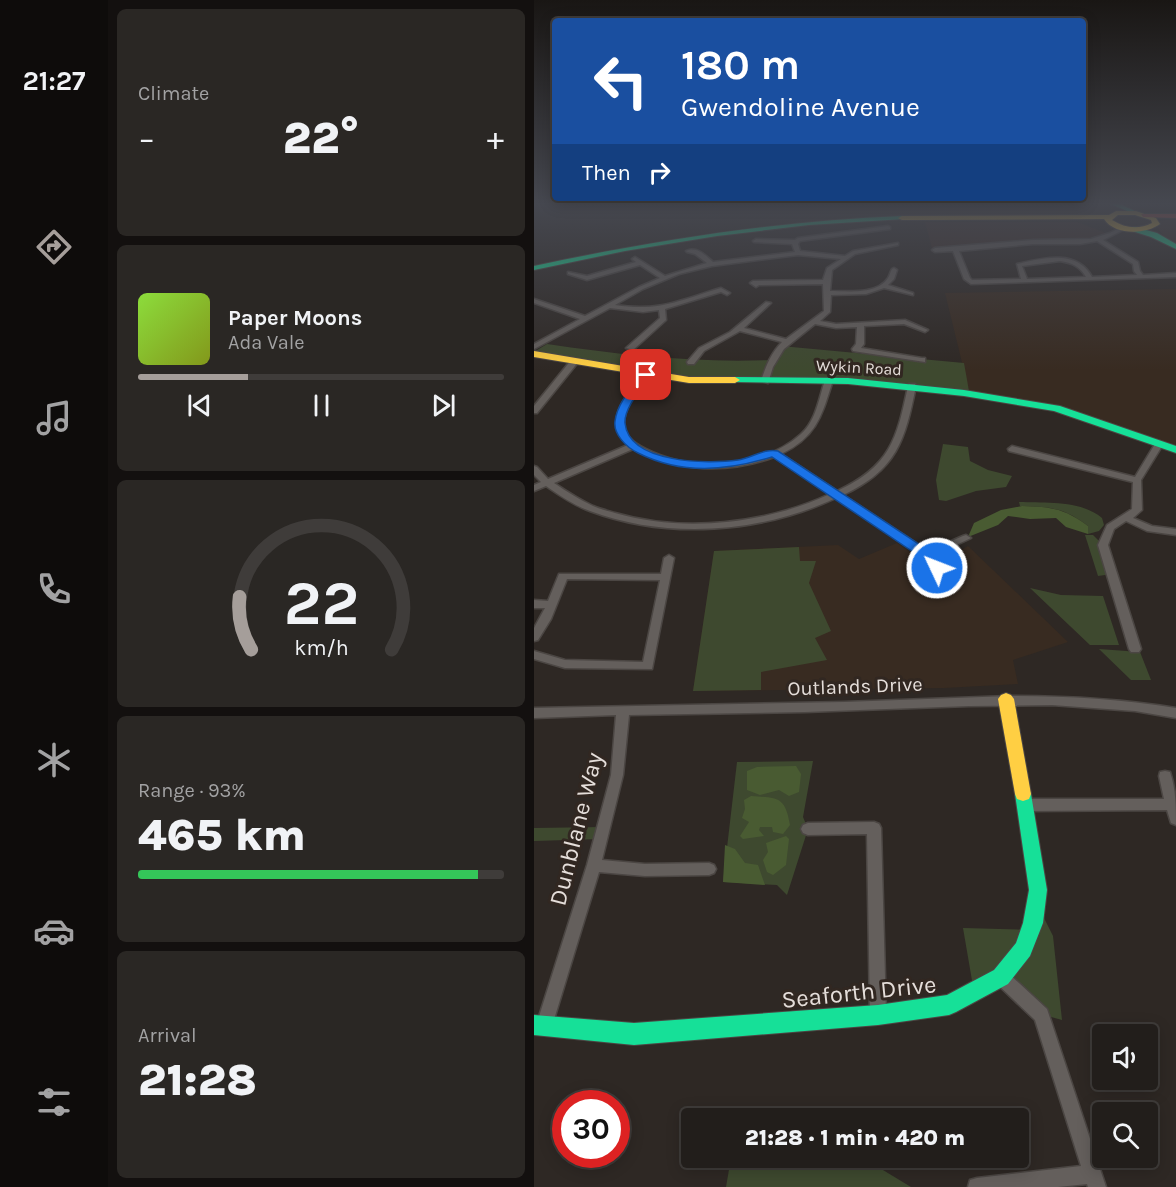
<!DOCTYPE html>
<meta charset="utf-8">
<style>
body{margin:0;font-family:Karla,sans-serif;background:#2a2724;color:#f1f3f6;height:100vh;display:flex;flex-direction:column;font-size:22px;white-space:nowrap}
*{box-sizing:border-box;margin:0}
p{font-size:20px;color:#a2a2a3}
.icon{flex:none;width:33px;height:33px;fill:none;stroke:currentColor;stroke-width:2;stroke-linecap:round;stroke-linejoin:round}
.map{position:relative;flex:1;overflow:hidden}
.panel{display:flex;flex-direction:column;gap:9px;padding:9px;background:#13100f;width:426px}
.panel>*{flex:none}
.top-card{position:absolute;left:18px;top:18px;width:534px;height:183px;border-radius:6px;box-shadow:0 3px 15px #0003,0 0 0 2px #3f3c3a;background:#1a4fa0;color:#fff;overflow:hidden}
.tools{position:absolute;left:558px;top:1024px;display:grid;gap:12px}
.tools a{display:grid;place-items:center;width:66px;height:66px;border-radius:6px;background:#221e1b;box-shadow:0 3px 15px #0003,0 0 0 2px #3f3c3a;font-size:30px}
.speed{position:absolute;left:18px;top:1090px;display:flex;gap:12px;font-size:30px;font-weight:700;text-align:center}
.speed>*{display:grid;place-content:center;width:78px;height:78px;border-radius:50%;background:#221e1b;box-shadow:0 3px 15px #0003,0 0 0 2px #3f3c3a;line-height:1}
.speed .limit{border:9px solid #d22;background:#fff;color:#111}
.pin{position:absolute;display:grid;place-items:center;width:51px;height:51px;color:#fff;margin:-26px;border-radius:12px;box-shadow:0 3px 9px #0006}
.me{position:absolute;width:66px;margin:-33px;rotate:313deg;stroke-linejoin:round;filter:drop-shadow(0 0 4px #0008)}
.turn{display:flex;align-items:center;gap:21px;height:126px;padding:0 30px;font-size:27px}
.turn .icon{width:78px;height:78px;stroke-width:2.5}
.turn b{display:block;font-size:42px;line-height:51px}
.then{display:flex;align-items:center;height:57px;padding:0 30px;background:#0003;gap:12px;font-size:22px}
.big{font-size:45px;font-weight:800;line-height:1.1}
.panel .tile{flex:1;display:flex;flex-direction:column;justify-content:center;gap:9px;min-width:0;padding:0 21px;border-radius:9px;background:#2a2724}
.panel .dial{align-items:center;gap:0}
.dial svg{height:156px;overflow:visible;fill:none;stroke:#3f3c3a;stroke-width:7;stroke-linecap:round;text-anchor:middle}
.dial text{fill:#f1f3f6;stroke:none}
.song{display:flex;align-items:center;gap:18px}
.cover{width:72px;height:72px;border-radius:9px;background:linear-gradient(135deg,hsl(90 70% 55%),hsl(70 70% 35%))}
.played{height:6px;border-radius:3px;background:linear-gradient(90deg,#a59e9a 30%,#3f3c3a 30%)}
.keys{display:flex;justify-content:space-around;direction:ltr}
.heat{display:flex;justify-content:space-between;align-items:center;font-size:33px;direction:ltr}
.charge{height:9px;border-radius:4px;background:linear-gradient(90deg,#34c759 93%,#3f3c3a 0)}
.trip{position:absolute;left:147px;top:1108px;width:348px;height:60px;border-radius:6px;background:#221e1b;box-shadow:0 3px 15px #0003,0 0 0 2px #3f3c3a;font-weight:800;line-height:60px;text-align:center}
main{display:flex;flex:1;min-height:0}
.dock{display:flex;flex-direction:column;width:108px;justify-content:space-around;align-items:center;background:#0e0c0b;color:#a2a2a3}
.dock .icon{width:42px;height:42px}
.dock .selected{color:#a59e9a}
.dock b{font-size:27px;color:#f1f3f6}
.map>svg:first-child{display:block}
.commercial{fill:#3c2b25}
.built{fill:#382b21}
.green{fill:#3e492f}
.forest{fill:#495b32}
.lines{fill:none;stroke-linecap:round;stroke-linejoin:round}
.street-casing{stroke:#4b4643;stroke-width:3}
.fast-casing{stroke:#4b4643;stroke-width:2}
.slow-casing{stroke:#4b4643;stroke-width:2}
.jam-casing{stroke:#4b4643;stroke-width:2}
.street{fill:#645f5c;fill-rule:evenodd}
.fast{fill:#16e098;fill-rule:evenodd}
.slow{fill:#ffcf43;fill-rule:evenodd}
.jam{fill:#f24e42;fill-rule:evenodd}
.route{fill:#1a73e8;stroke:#114b97;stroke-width:1.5}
.labels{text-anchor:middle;stroke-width:6;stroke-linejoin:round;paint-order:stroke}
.far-street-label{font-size:16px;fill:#e5deda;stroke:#312721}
.street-label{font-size:20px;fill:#e5deda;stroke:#312721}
.near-street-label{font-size:24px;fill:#e5deda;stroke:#312721}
</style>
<main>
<nav class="dock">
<b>21:27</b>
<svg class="icon selected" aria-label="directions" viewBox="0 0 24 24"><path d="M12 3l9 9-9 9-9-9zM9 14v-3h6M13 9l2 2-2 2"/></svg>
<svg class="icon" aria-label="music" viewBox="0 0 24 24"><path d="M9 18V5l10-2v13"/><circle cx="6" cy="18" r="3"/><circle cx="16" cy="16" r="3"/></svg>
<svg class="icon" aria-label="phone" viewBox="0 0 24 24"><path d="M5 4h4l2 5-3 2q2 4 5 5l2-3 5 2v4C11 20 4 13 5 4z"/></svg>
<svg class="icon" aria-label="climate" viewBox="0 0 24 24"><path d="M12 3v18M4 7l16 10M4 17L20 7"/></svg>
<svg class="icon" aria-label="car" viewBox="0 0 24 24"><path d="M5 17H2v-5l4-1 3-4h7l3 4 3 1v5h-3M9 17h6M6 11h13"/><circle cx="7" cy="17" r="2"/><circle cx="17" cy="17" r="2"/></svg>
<svg class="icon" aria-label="filters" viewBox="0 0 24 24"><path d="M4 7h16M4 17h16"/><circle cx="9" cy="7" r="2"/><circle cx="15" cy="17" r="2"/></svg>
</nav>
<section class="panel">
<div class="tile"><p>Climate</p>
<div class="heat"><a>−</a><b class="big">22°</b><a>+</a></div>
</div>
<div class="tile">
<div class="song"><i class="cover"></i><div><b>Paper Moons</b><p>Ada Vale</p></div></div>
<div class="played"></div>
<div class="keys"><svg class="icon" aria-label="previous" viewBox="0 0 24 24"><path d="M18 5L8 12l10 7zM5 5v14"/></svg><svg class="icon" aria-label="pause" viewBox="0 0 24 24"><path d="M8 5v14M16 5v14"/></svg><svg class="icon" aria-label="next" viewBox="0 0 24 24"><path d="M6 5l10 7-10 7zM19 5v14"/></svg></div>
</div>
<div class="tile dial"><svg viewBox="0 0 100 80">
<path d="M14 69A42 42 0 1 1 86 69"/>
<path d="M14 69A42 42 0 0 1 8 42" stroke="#a59e9a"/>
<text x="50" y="56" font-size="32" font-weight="700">22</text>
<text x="50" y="72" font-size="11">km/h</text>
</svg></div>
<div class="tile"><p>Range · 93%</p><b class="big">465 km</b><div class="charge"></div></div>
<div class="tile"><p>Arrival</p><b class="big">21:28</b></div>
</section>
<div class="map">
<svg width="642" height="1187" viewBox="0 0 642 1187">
<rect width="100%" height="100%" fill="#2e2824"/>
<g class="commercial">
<path d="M642 218V247L634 241 621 225 622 222Z"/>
<path d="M391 222H543L577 235 560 242 398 248Z"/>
</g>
<g class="built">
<path d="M642 289V447L625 444 524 405 435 391 411 293Z"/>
<path d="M363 543 400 569 415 566 422 553 434 546 534 642 479 660 484 684 410 688 159 691 180 551 304 545 325 559Z"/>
</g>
<g class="green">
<path d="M13 344C88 355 161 363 236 360L247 346 430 363 435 391 309 377H164L119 373 0 352Z"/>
<path d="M409 444 434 447 436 461 454 470 478 476 472 487 442 491 412 501 405 500 402 480Z"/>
<path d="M485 502C511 503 547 500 568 518L570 525 565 531 554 534V526C529 507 516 507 486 506Z"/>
<path d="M551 535H559L569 545 578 574 564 576Z"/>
<path d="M265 547 266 561H282L275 583 297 631 281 638 293 660 227 672V690L159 691 180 551Z"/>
<path d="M496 588 527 595 569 596 585 645H556Z"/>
<path d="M565 649 606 652 617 680H597Z"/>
<path d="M279 761 269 817 274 829 253 895 243 885 189 882 203 762Z"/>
<path d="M69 827 66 839 0 841V828Z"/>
<path d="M502 902 519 936 528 1020 510 1015 467 978 440 992 429 928 497 930Z"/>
<path d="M197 1158H317L344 1167 377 1187H192Z"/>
</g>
<g class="forest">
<path d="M488 506C517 507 530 508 554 526V534L532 527 522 518 496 519 474 516 464 525 434 537 440 523 467 510Z"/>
<path d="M262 766 267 774 265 792 255 796 245 790 226 795 213 790V771L223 767Z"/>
<path d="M217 796C244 798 251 796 256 825L249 834 239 832 238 827H226L225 830 230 836 209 839 206 836 215 822 208 818 211 809 210 800Z"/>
<path d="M252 836 255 839 252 865 239 875 233 872 229 860 234 852 232 843Z"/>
<path d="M191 845 201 849 211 863 224 865 231 885 189 882Z"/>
</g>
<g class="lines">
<defs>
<g id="street">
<path d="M354 226 356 227V229L266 241 264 244 266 251 311 256 319 251 364 243V245L321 254 298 270 296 291C313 291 343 295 354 278 356 275 356 272 358 269L360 268 363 270 360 279 354 285 379 293V295L350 288 332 294 297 295 296 312 286 321 302 324 371 320 394 330 391 332 370 324 330 326V344L327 348 388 358H391V362L319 351 318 349 322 344 323 327 302 328 281 324 250 349 239 367 234 383 227 381C232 366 237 353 248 342L206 331 170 351 160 364H154L153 362 165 348 196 332 232 302 237 303 210 328 252 339 290 311 289 284 225 285 222 287 216 283 219 281 289 280 293 268 307 259 264 255 178 266 145 274 109 289 81 305C126 312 146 300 187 288L196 293 193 295 187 292 131 309 132 320 99 350 92 348 126 318 125 310 109 312 76 308 0 349V344L46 319 0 303V299L51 316 105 287 126 278 106 265 53 280 34 274V272L53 276 102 262 98 259 101 257 131 276 173 263 161 254 153 252 152 251C163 246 171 255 179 262L261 252 258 244 220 242 219 241 222 239 261 240 264 238Z"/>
<path d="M589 226 592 228 591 229 569 240 604 262 606 271 609 275 642 273V277L437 284 430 279 419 251 401 252 398 250 401 248 499 240 557 239 576 233ZM563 241 599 264 600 271 603 275 558 277C543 249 509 258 483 264L487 279 438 280 436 278 425 251 499 244H546ZM526 261C538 263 546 266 552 277L493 279 488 266Z"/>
<path d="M38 359 45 361 3 413H0V406Z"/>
<path d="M109 373 116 375C106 389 90 405 90 423 90 436 101 444 112 449 158 472 228 469 267 434 282 421 285 398 291 380L298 378 299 380C288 415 283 437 247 454L303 491C356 467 363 439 374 386L375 384H381L382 386C371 440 363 470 309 495L394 551 429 536 432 535 437 538 399 556 408 568 403 571 399 570 389 557 302 498C227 533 134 540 56 511 41 506 25 495 12 486L0 491V485L7 482 0 475V466L3 467 14 479 94 445C68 419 93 396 109 373ZM99 449C143 472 194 474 240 457L296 494C231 524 150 533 81 513 74 511 66 509 59 506 46 500 32 491 20 483Z"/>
<path d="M624 443 628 446 607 480 608 510 599 518 618 526 642 529V535L613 531 592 521 580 529 574 545 607 649 605 652H597L595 649 564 545 573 525 598 509 599 482 475 451 474 449 478 446 601 477 621 444Z"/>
<path d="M135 555 140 558 118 669 31 668 0 659V651L31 660 109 662 126 580 33 579 17 619 4 640 0 641V628L11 608H0V600L14 601 25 574H127L130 558Z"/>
<path d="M476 696C532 696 587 699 642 708V718L601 711 518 705 435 706 271 712 95 715 89 775 68 860 111 864 175 863 180 865 182 869 180 873 175 875 111 876 65 872 18 1026 16 1032 10 1034 4 1032 2 1026 53 865 77 775 82 715 0 718V708L310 702Z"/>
<path d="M631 771 636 772C642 789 642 807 642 825L637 823 633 810 492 811 487 809 485 805 487 801 492 799H630L625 776 626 772Z"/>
<path d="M340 822 345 824 347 828 352 1015 350 1021 344 1023 338 1021 336 1015 333 834 274 835 269 833 267 829 269 825 274 823Z"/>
<path d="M467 969 473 972 513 1009 572 1187H554L553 1184 524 1187H434L436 1180 443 1178 547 1166 501 1020 461 982 459 977 461 972Z"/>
</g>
<g id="fast">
<path d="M577 204H586L605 213 600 214Z"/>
<path d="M368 216 372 218 370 219 275 225 183 236 91 251 0 270V266C122 240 243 221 368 216Z"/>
<path d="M601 227 623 233 642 244V249L617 237 598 231V227Z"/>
<path d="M201 377 314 378 430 390 526 406 642 446V453L520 411 430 396 314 384 198 382V378Z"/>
<path d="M489 787 495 789 497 794 513 890 509 923 496 956 474 984 422 1012 415 1015 344 1025 100 1045 0 1035V1015L100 1023 344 1005 413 995 460 970 482 943 489 923 495 890 481 794 483 789Z"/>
</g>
<g id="slow">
<path d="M582 211H602L622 218 626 224C611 235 580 235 570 219L368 220 364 218 368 216 575 215ZM584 215H601L617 220 618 223C604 230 591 228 578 220Z"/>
<path d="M0 351 155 377H201L206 380 201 383H155L0 357Z"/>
<path d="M472 693 477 695 480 699 497 794 495 799 489 801 483 799 481 794 464 699 467 695Z"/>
</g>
<path id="jam" d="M607 214H642V218L609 217Z"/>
</defs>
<use href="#street" class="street-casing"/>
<use href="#fast" class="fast-casing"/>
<use href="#slow" class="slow-casing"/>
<use href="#jam" class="jam-casing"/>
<use href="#street" class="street"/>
<use href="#fast" class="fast"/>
<use href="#slow" class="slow"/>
<use href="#jam" class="jam"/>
</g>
<linearGradient id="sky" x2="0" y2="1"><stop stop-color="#191614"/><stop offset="0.55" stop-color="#464850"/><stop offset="1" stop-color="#464850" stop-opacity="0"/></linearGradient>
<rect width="642" height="370" fill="url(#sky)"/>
<path class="route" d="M109 373 117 375C109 387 90 407 91 423 95 464 175 464 204 460 217 458 231 448 244 451L397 552 410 568 408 571H398L388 558 238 457C192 471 148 475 104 453 92 447 79 434 81 421 83 403 99 386 109 373Z"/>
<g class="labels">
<g class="far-street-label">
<text transform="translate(325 367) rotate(3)" y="6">Wykin Road</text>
</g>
<g class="street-label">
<text transform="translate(321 686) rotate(-2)" y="7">Outlands Drive</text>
</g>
<g class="near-street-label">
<text transform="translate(42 829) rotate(-76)" y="8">Dunblane Way</text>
<text transform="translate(325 992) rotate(-6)" y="8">Seaforth Drive</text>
</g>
</g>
</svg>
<div class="tools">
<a><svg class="icon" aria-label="sound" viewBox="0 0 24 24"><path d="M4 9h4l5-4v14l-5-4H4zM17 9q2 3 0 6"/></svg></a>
<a><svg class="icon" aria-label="search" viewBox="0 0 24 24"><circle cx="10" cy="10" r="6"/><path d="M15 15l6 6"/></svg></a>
</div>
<div class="speed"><div class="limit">30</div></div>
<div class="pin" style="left:112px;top:375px;background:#d93025"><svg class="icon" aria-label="arrive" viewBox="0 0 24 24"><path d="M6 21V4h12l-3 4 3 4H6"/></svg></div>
<svg class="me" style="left:403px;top:568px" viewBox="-20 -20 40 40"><circle r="17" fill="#1a73e8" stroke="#fff" stroke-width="3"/><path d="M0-11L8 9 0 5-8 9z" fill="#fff"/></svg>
<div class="trip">21:28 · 1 min · 420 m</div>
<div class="top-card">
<div class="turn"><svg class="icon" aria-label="left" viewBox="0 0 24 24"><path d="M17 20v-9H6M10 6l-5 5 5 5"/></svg><div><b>180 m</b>Gwendoline Avenue</div></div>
<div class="then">Then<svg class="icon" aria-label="right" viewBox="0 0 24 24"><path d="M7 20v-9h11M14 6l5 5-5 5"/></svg></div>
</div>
</div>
</main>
